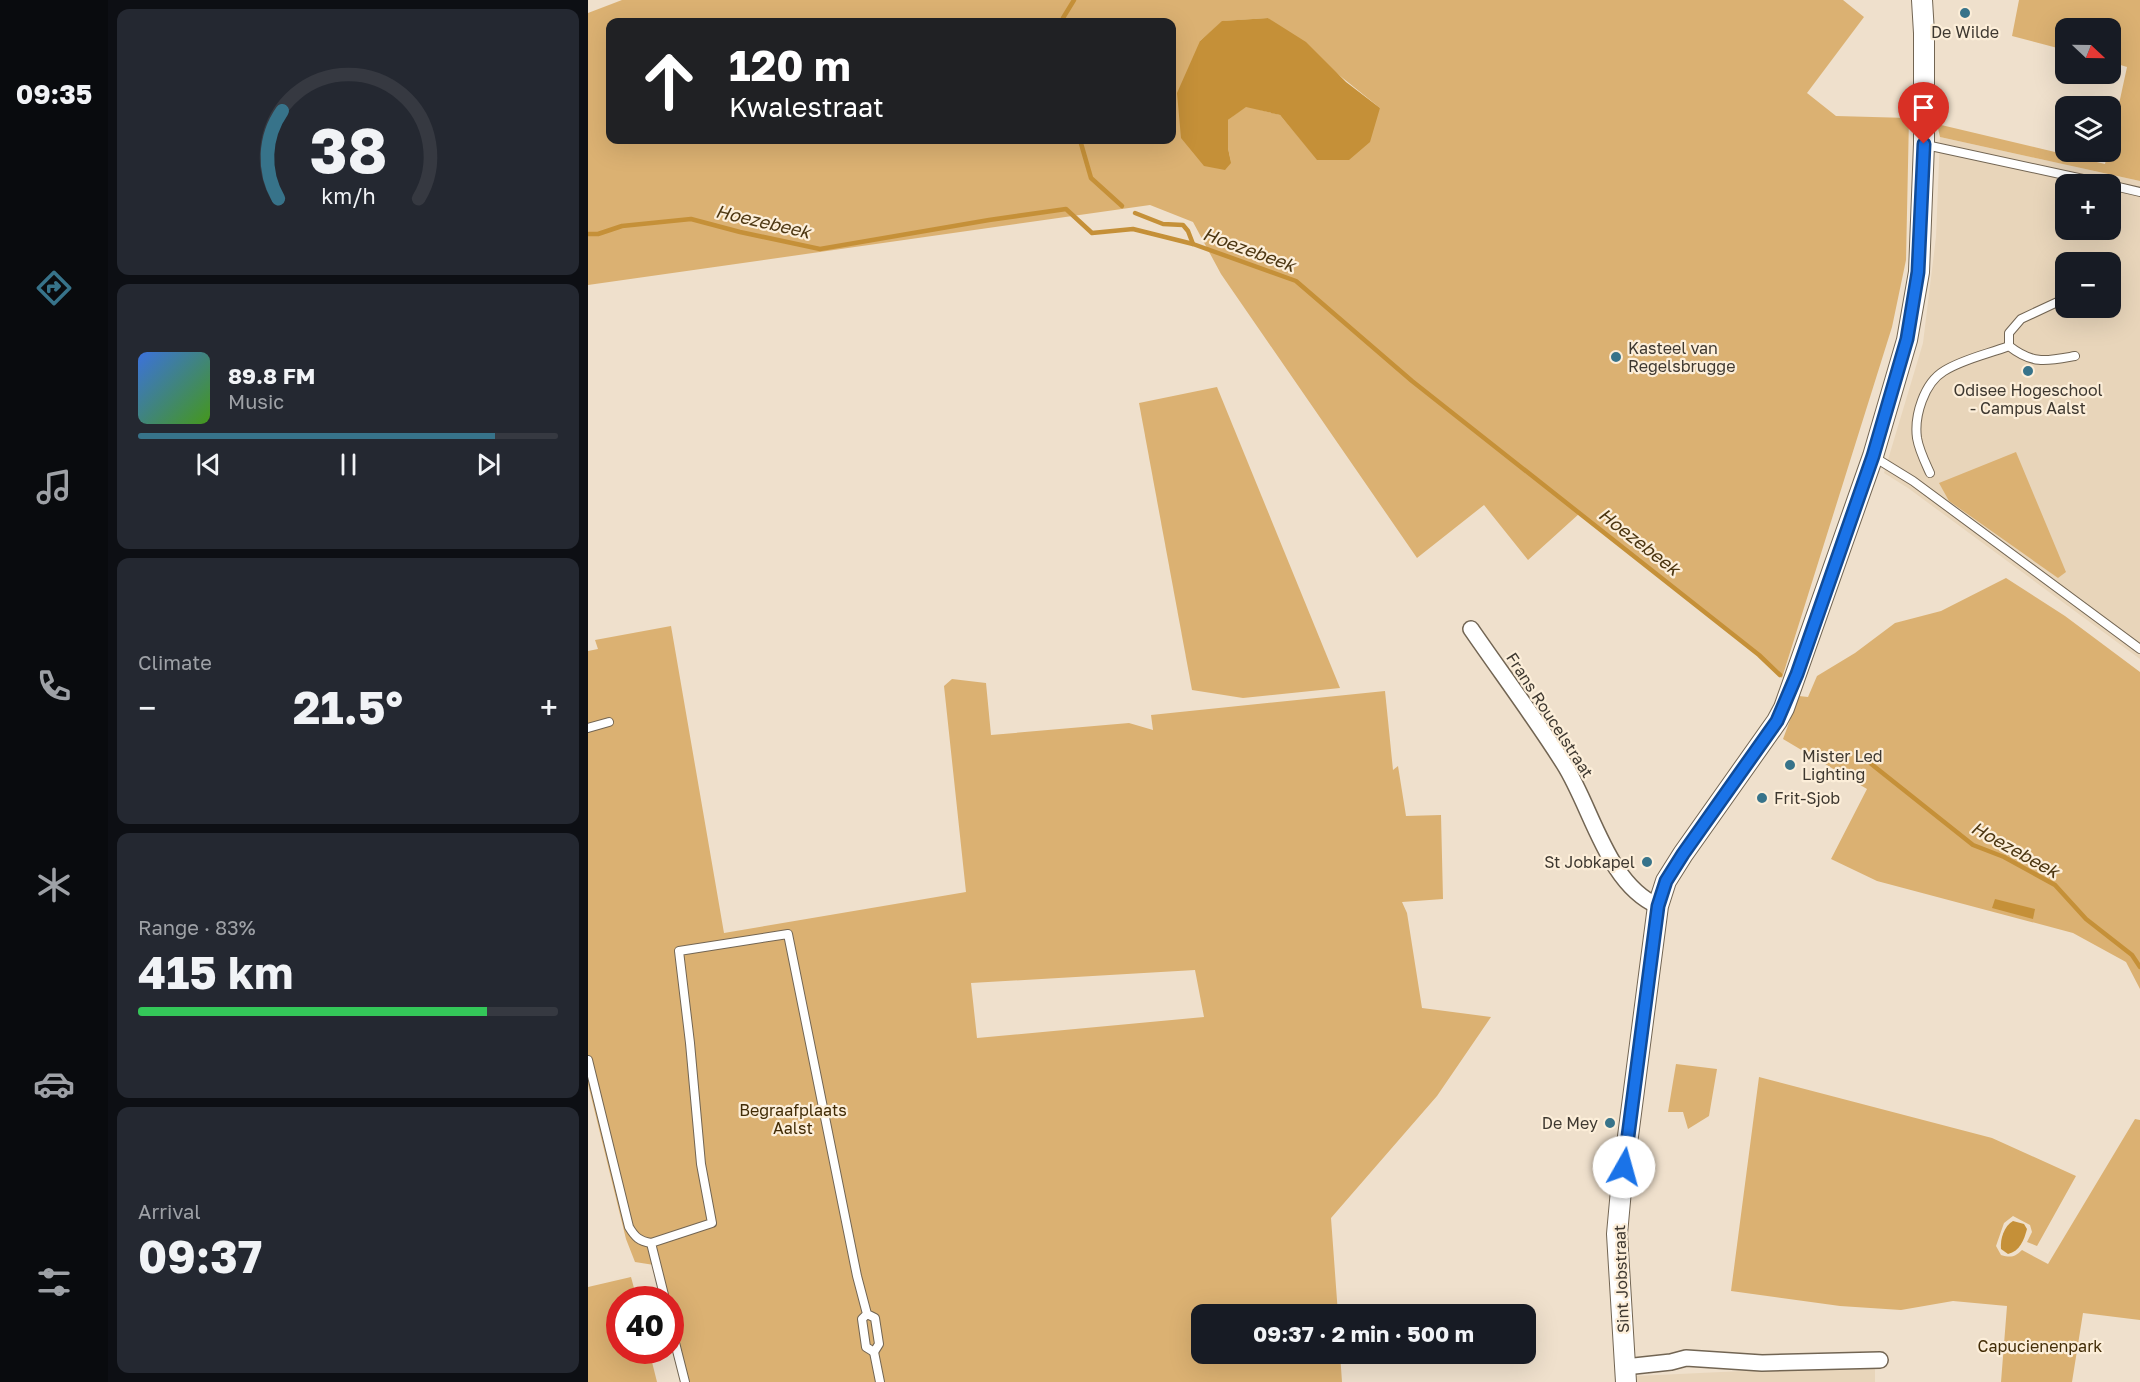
<!DOCTYPE html>
<meta charset="utf-8">
<style>
body{margin:0;font-family:"Golos Text",sans-serif;background:#242831;color:#f1f3f6;height:100vh;display:flex;flex-direction:column;font-size:22px;white-space:nowrap}
*{box-sizing:border-box;margin:0}
p{font-size:20px;color:#9ea1a6}
.icon{flex:none;width:33px;height:33px;fill:none;stroke:currentColor;stroke-width:2;stroke-linecap:round;stroke-linejoin:round}
.map{position:relative;flex:1;overflow:hidden}
.panel{display:flex;flex-direction:column;gap:9px;padding:9px;background:#0d0f14;width:480px}
.panel>*{flex:none}
.guide{position:absolute;left:18px;top:18px;width:570px;height:126px;border-radius:12px;box-shadow:0 6px 24px #0002;background:#202124;color:#fff;overflow:hidden}
.needle{width:39px;rotate:112deg}
.tools{position:absolute;left:1467px;top:18px;display:grid;gap:12px}
.tools a{display:grid;place-items:center;width:66px;height:66px;border-radius:12px;background:#171b24;box-shadow:0 6px 24px #0002;font-size:30px}
.speed{position:absolute;left:18px;top:1286px;display:flex;gap:12px;font-size:30px;font-weight:700;text-align:center}
.speed>*{display:grid;place-content:center;width:78px;height:78px;border-radius:50%;background:#171b24;box-shadow:0 6px 24px #0002;line-height:1}
.speed .limit{border:9px solid #d22;background:#fff;color:#111}
.pin{position:absolute;display:grid;place-items:center;width:51px;height:51px;color:#fff;margin:-62px -26px;border-radius:50% 50% 50% 0;rotate:-45deg;box-shadow:0 0 6px #0007}
.pin .icon{rotate:45deg}
.me{position:absolute;width:66px;margin:-33px;rotate:7deg;stroke-linejoin:round;filter:drop-shadow(0 0 4px #0008)}
.turn{display:flex;align-items:center;gap:21px;height:126px;padding:0 24px;font-size:27px}
.turn .icon{width:78px;height:78px;stroke-width:2.5}
.turn b{display:block;font-size:42px;line-height:51px}
.big{font-size:45px;font-weight:700;line-height:1.1}
.panel .card{flex:1;display:flex;flex-direction:column;justify-content:center;gap:9px;min-width:0;padding:0 21px;border-radius:12px;background:#242831}
.panel .dial{align-items:center;gap:0}
.dial svg{height:156px;overflow:visible;fill:none;stroke:#363941;stroke-width:7;stroke-linecap:round;text-anchor:middle}
.dial text{fill:#f1f3f6;stroke:none}
.song{display:flex;align-items:center;gap:18px}
.cover{width:72px;height:72px;border-radius:9px;background:linear-gradient(135deg,hsl(220 70% 55%),hsl(100 70% 35%))}
.played{height:6px;border-radius:3px;background:linear-gradient(90deg,#37738a 85%,#363941 85%)}
.keys{display:flex;justify-content:space-around;direction:ltr}
.heat{display:flex;justify-content:space-between;align-items:center;font-size:33px;direction:ltr}
.charge{height:9px;border-radius:4px;background:linear-gradient(90deg,#34c759 83%,#363941 0)}
.trip{position:absolute;left:603px;top:1304px;width:345px;height:60px;border-radius:12px;background:#171b24;box-shadow:0 6px 24px #0002;font-weight:700;line-height:60px;text-align:center}
main{display:flex;flex:1;min-height:0}
.dock{display:flex;flex-direction:column;width:108px;justify-content:space-around;align-items:center;background:#090b0e;color:#9ea1a6}
.dock .icon{width:42px;height:42px}
.dock .current{color:#37738a}
.dock b{font-size:27px;color:#f1f3f6}
.map>svg:first-child{display:block}
.built{fill:#e8d5ba;fill-rule:evenodd}
.green{fill:#dbb172;fill-rule:evenodd}
.water{fill:#c59038}
.lines{fill:none;stroke-linecap:round;stroke-linejoin:round}
.stream{stroke:#c59038;stroke-width:4.5}
.service-casing{stroke:#726553;stroke-width:10}
.minor-casing{stroke:#726553;stroke-width:18}
.tertiary-casing{stroke:#726553;stroke-width:22}
.service{stroke:#fff;stroke-width:8}
.minor{stroke:#fff;stroke-width:15}
.tertiary{stroke:#fff;stroke-width:20}
.route-casing{stroke:#114b97;stroke-width:15}
.route{stroke:#1a73e8;stroke-width:10}
.poi-dot{fill:#37738a;stroke:#fceed9;stroke-width:2}
.labels{text-anchor:middle;stroke-width:4.5;stroke-linejoin:round;paint-order:stroke}
.poi-label{font-size:16px;fill:#3e3830;stroke:#fceed9;text-anchor:start}
.street-label{font-size:16px;fill:#3e3830;stroke:#fceed9}
.park-label{font-size:16px;fill:#422c06;stroke:#fceed9}
.water-label{font-size:18px;font-style:italic;fill:#4c3611;stroke:#fceed9}
</style>
<main>
<nav class="dock">
<b>09:35</b>
<svg class="icon current" aria-label="directions" viewBox="0 0 24 24"><path d="M12 3l9 9-9 9-9-9zM9 14v-3h6M13 9l2 2-2 2"/></svg>
<svg class="icon" aria-label="music" viewBox="0 0 24 24"><path d="M9 18V5l10-2v13"/><circle cx="6" cy="18" r="3"/><circle cx="16" cy="16" r="3"/></svg>
<svg class="icon" aria-label="phone" viewBox="0 0 24 24"><path d="M5 4h4l2 5-3 2q2 4 5 5l2-3 5 2v4C11 20 4 13 5 4z"/></svg>
<svg class="icon" aria-label="climate" viewBox="0 0 24 24"><path d="M12 3v18M4 7l16 10M4 17L20 7"/></svg>
<svg class="icon" aria-label="car" viewBox="0 0 24 24"><path d="M5 17H2v-5l4-1 3-4h7l3 4 3 1v5h-3M9 17h6M6 11h13"/><circle cx="7" cy="17" r="2"/><circle cx="17" cy="17" r="2"/></svg>
<svg class="icon" aria-label="filters" viewBox="0 0 24 24"><path d="M4 7h16M4 17h16"/><circle cx="9" cy="7" r="2"/><circle cx="15" cy="17" r="2"/></svg>
</nav>
<section class="panel">
<div class="card dial"><svg viewBox="0 0 100 80">
<path d="M14 69A42 42 0 1 1 86 69"/>
<path d="M14 69A42 42 0 0 1 16 24" stroke="#37738a"/>
<text x="50" y="56" font-size="32" font-weight="700">38</text>
<text x="50" y="72" font-size="11">km/h</text>
</svg></div>
<div class="card">
<div class="song"><i class="cover"></i><div><b>89.8 FM</b><p>Music</p></div></div>
<div class="played"></div>
<div class="keys"><svg class="icon" aria-label="previous" viewBox="0 0 24 24"><path d="M18 5L8 12l10 7zM5 5v14"/></svg><svg class="icon" aria-label="pause" viewBox="0 0 24 24"><path d="M8 5v14M16 5v14"/></svg><svg class="icon" aria-label="next" viewBox="0 0 24 24"><path d="M6 5l10 7-10 7zM19 5v14"/></svg></div>
</div>
<div class="card"><p>Climate</p>
<div class="heat"><a>−</a><b class="big">21.5°</b><a>+</a></div>
</div>
<div class="card"><p>Range · 83%</p><b class="big">415 km</b><div class="charge"></div></div>
<div class="card"><p>Arrival</p><b class="big">09:37</b></div>
</section>
<div class="map">
<svg width="1552" height="1382" viewBox="0 0 1552 1382">
<rect width="100%" height="100%" fill="#efe0cc"/>
<g class="built">
<path d="M1352 137 1552 181V659L1320 488 1296 473 1335 343 1348 237ZM1478 184H1522V230H1478ZM1478 262H1522V308H1478Z"/>
<path d="M1287 1365V1382H1049L1048 1376Z"/>
</g>
<g class="green">
<path d="M34 0H1255L1276 17 1219 93 1248 116 1321 118 1318 260 1304 327 1194 678 1171 655 992 513 940 560 896 505 829 558 633 274 605 222 562 205 0 285V13ZM680 18 792 108 729 159 692 115 658 106 640 120V148L643 163 612 41 635 21ZM22 22H584V140H22Z"/>
<path d="M1431 0H1552V181L1352 137 1349 124 1517 164 1520 152H1522L1523 141 1539 67 1523 62 1522 28H1478L1477 50 1424 36Z"/>
<path d="M629 387 752 688 655 698 604 690 551 403Z"/>
<path d="M1428 452 1478 572 1470 578 1361 501 1351 483Z"/>
<path d="M1418 578 1477 616 1552 672V989L1538 962 1485 933 1289 881 1243 859 1279 789 1195 739 1211 696 1220 697 1229 676 1267 653 1307 623 1353 611Z"/>
<path d="M83 626 136 933 378 892 356 686 364 679 398 683 403 735 541 723 565 730 563 715 797 691 805 770 810 766 818 816 853 815 855 899 814 902 819 913 834 1008 903 1017 849 1096 743 1218 750 1314H614V1353H752L754 1382H93L83 1336 82 1299H74L66 1265 47 1262 38 1239 0 1084V651L10 649 7 640ZM607 970 616 1017 389 1038 383 983Z"/>
<path d="M1088 1064 1129 1069 1121 1116 1100 1129 1095 1112H1080Z"/>
<path d="M1171 1077 1404 1138 1488 1176 1449 1246 1439 1242 1444 1232 1442 1225 1425 1216 1416 1223 1408 1246 1413 1255C1423 1258 1427 1257 1434 1250L1460 1264 1547 1119 1552 1120V1320L1495 1313 1484 1382H1413L1419 1306 1365 1301 1313 1310 1252 1306 1143 1291Z"/>
<path d="M43 1277 49 1299H32V1350H61L69 1382H0V1287Z"/>
</g>
<g class="water">
<path d="M680 18 718 42 758 82 792 108 782 142 761 160H729L692 115 658 107 640 120V148L643 163 637 170 616 166 593 138 589 93 612 41 634 21Z"/>
<path d="M1407 899 1447 909 1445 919 1404 908Z"/>
<path d="M1425 1221 1436 1224 1439 1229C1436 1240 1432 1251 1420 1254L1413 1249C1412 1239 1416 1226 1425 1221Z"/>
</g>
<g class="lines">
<g class="stream">
<path d="M476 22 475 18 486 0"/>
<path d="M492 140 503 178 534 206"/>
<path d="M547 213 575 224 595 225 600 231 605 244"/>
<path d="M0 234H10L34 226 103 219 152 232 232 249 401 220 478 209 504 233 545 229 605 244 708 281 824 381 1171 655 1192 675"/>
<path d="M1282 763 1385 845 1416 857 1467 885 1498 919 1544 955 1552 967"/>
</g>
<defs>
<g id="service">
<path d="M1338 145 1518 184"/>
<path d="M1522 185 1552 192"/>
<path d="M1522 280 1526 278"/>
<path d="M1421 346V333L1433 319 1478 298"/>
<path d="M1286 457 1325 481 1552 649"/>
<path d="M1342 473C1337 462 1331 450 1329 438 1326 416 1336 383 1356 371 1375 359 1400 354 1421 346 1445 365 1459 361 1487 356"/>
<path d="M0 728 21 722"/>
<path d="M0 1060 41 1227C47 1237 51 1241 63 1243"/>
<path d="M77 1299 63 1243 124 1223 113 1164 102 1043 91 951 200 934 269 1276 279 1314 287 1318 291 1344 286 1352 278 1347 274 1319 279 1314"/>
<path d="M82 1323 97 1382"/>
<path d="M286 1352 292 1382"/>
</g>
<g id="minor">
<path d="M883 629C914 674 947 718 976 764 1004 808 1019 884 1070 906"/>
<path d="M1037 1367 1083 1362 1098 1358 1174 1363 1292 1360"/>
</g>
<path id="tertiary" d="M1038 1382 1029 1234 1033 1190 1070 906 1078 881 1095 854 1189 721 1196 708 1285 456 1319 340 1331 272 1336 144V33L1334 0"/>
</defs>
<use href="#service" class="service-casing"/>
<use href="#minor" class="minor-casing"/>
<use href="#tertiary" class="tertiary-casing"/>
<use href="#service" class="service"/>
<use href="#minor" class="minor"/>
<use href="#tertiary" class="tertiary"/>
</g>
<g class="lines">
<defs>
<path id="route" d="M1036 1167 1070 906 1078 881 1095 854 1189 721 1209 674 1285 456 1319 339 1330 272 1336 144"/>
</defs>
<use href="#route" class="route-casing"/>
<use href="#route" class="route"/>
</g>
<g class="poi-dot">
<circle cx="1377" cy="13" r="6"/>
<circle cx="1028" cy="357" r="6"/>
<circle cx="1440" cy="371" r="6"/>
<circle cx="1202" cy="765" r="6"/>
<circle cx="1174" cy="798" r="6"/>
<circle cx="1059" cy="862" r="6"/>
<circle cx="1022" cy="1123" r="6"/>
</g>
<g class="labels">
<g class="poi-label">
<text x="1377" y="38" text-anchor="middle">De Wilde</text>
<text x="1040" y="354">Kasteel van<tspan x="1040" dy="18">Regelsbrugge</tspan></text>
<text x="1440" y="396" text-anchor="middle">Odisee Hogeschool<tspan x="1440" dy="18">- Campus Aalst</tspan></text>
<text x="1214" y="762">Mister Led<tspan x="1214" dy="18">Lighting</tspan></text>
<text x="1186" y="804">Frit-Sjob</text>
<text x="1047" y="868" text-anchor="end">St Jobkapel</text>
<text x="1010" y="1129" text-anchor="end">De Mey</text>
</g>
<g class="street-label">
<text transform="translate(962 715) rotate(57)" y="6">Frans Roucelstraat</text>
<text transform="translate(1033 1279) rotate(-92)" y="6">Sint Jobstraat</text>
</g>
<g class="park-label">
<text x="205" y="1116">Begraafplaats<tspan x="205" dy="18">Aalst</tspan></text>
<text x="1452" y="1352">Capucienenpark</text>
</g>
<g class="water-label">
<text transform="translate(175 222) rotate(13)" y="6">Hoezebeek</text>
<text transform="translate(661 250) rotate(20)" y="6">Hoezebeek</text>
<text transform="translate(1051 542) rotate(38)" y="6">Hoezebeek</text>
<text transform="translate(1427 850) rotate(29)" y="6">Hoezebeek</text>
</g>
</g>
</svg>
<div class="tools">
<a><svg class="needle" viewBox="-14 -14 28 28"><path d="M0-13l5 13h-10z" fill="#e53935"/><path d="M0 13l5-13h-10z" fill="#9ea1a6"/></svg></a>
<a><svg class="icon" aria-label="layers" viewBox="0 0 24 24"><path d="M12 4l9 5-9 5-9-5zM3 14l9 5 9-5"/></svg></a>
<a>+</a>
<a>−</a>
</div>
<div class="speed"><div class="limit">40</div></div>
<div class="pin" style="left:1336px;top:144px;background:#d93025"><svg class="icon" aria-label="arrive" viewBox="0 0 24 24"><path d="M6 21V4h12l-3 4 3 4H6"/></svg></div>
<svg class="me" style="left:1036px;top:1167px" viewBox="-20 -20 40 40"><circle r="19" fill="#fff"/><path d="M0-13L10 11 0 6-10 11z" fill="#1a73e8"/></svg>
<div class="trip">09:37 · 2 min · 500 m</div>
<div class="guide">
<div class="turn"><svg class="icon" aria-label="ahead" viewBox="0 0 24 24"><path d="M12 20V5M6 11l6-6 6 6"/></svg><div><b>120 m</b>Kwalestraat</div></div>
</div>
</div>
</main>
